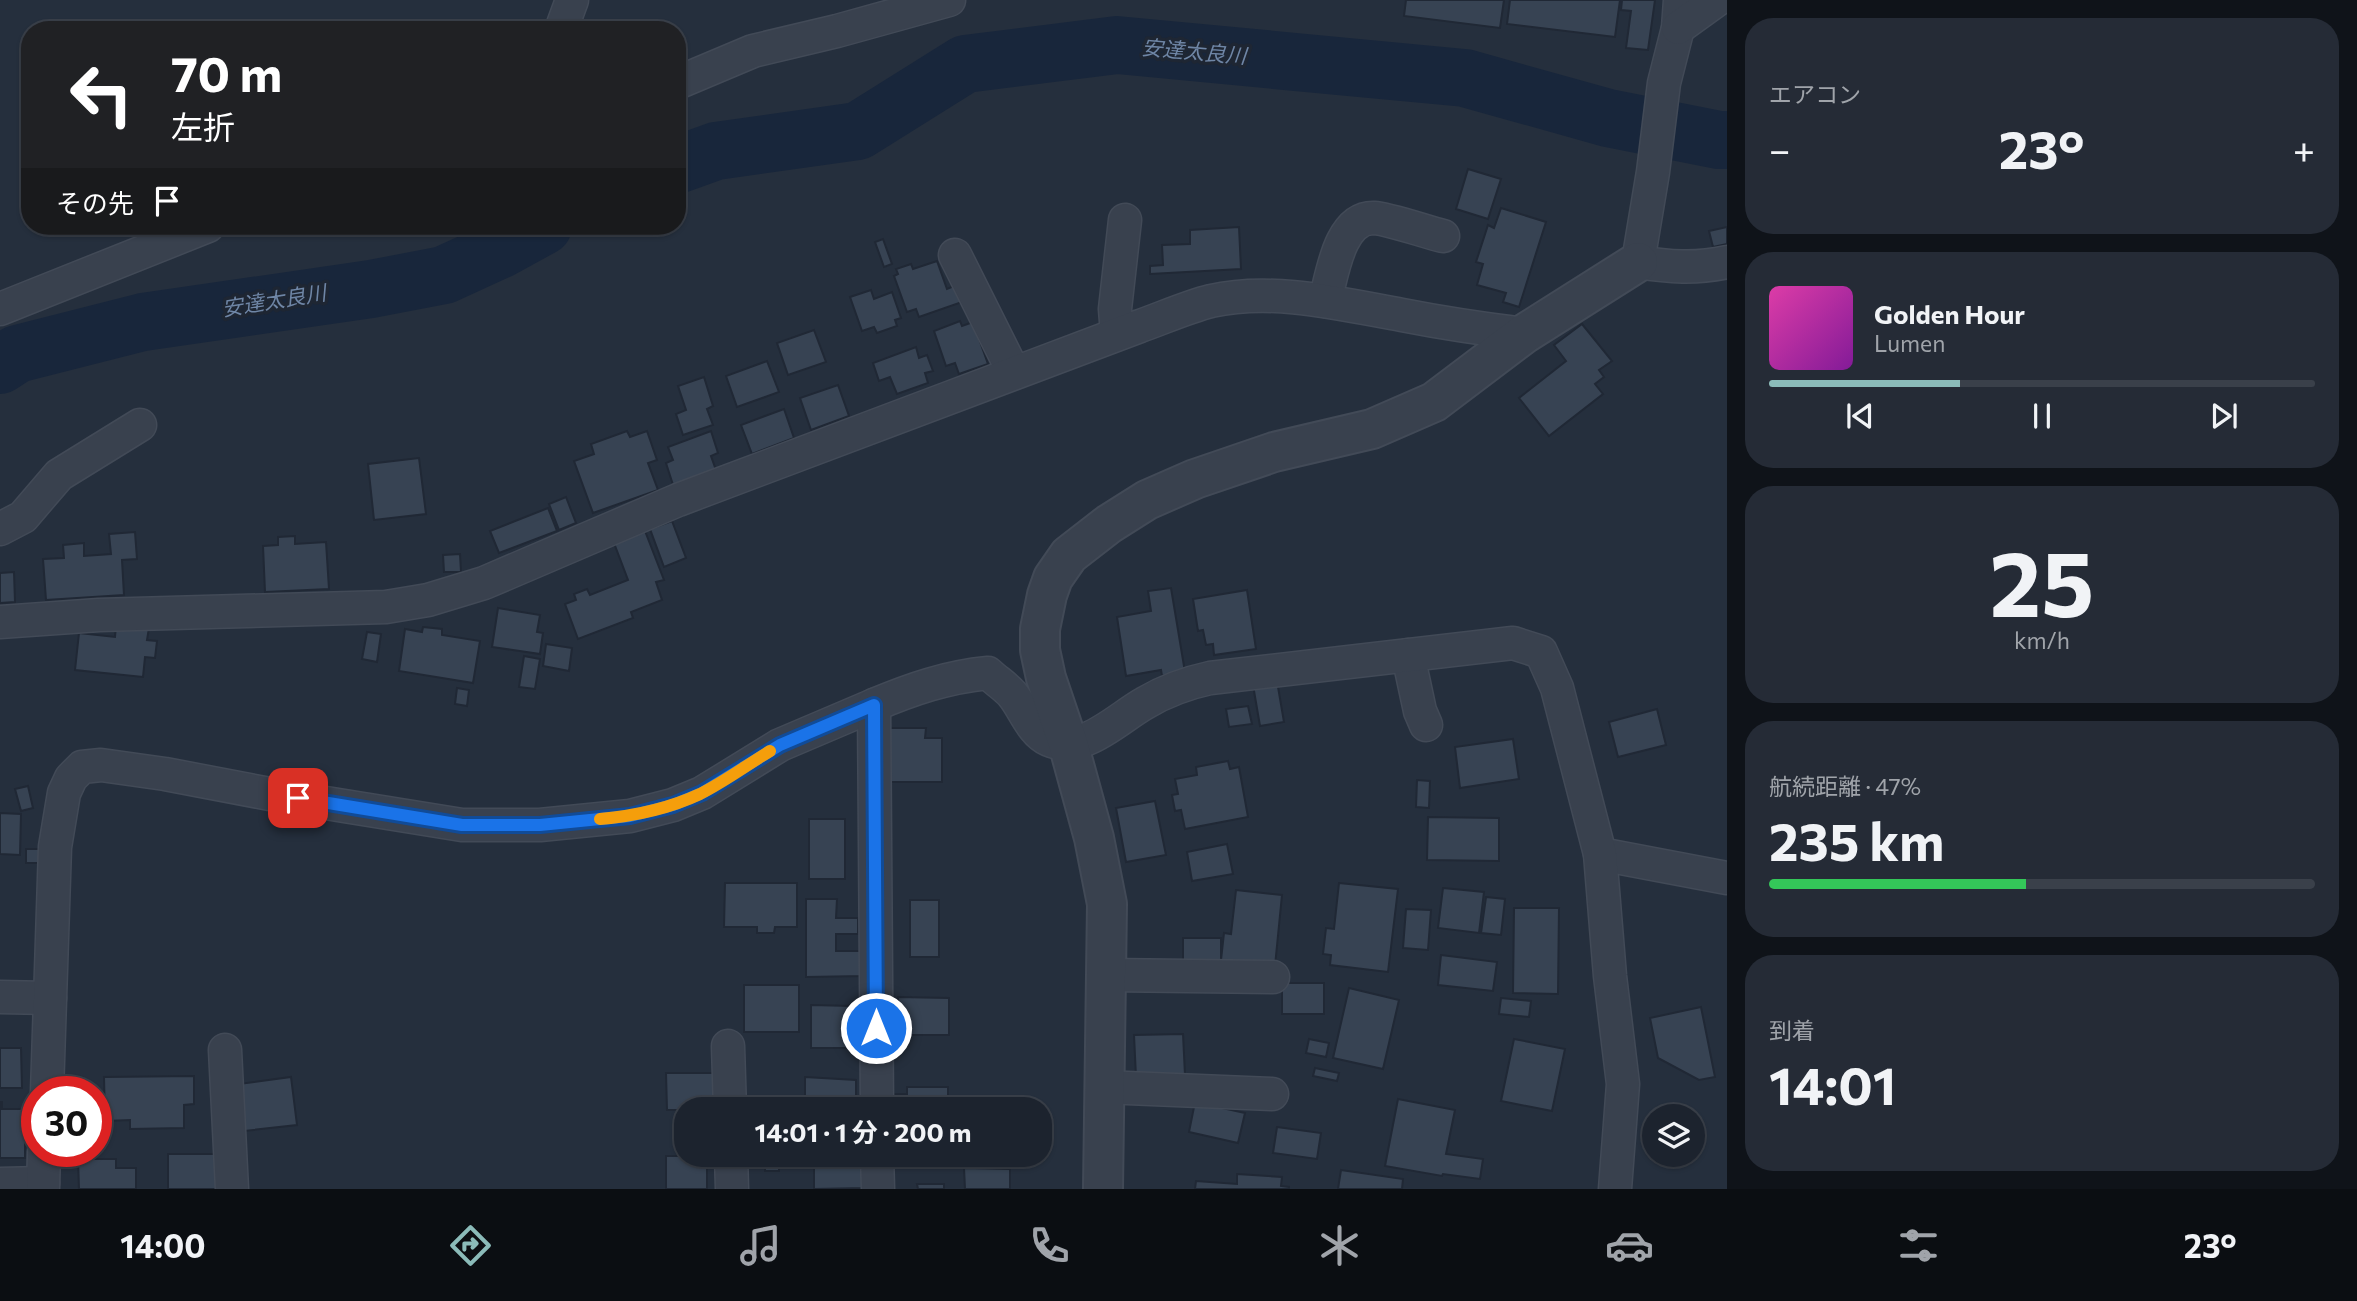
<!DOCTYPE html>
<html lang="ja">
<meta charset="utf-8">
<style>
body{margin:0;font-family:Commissioner,"Noto Sans JP",sans-serif;background:#252b36;color:#f1f3f6;height:100vh;display:flex;flex-direction:column;font-size:26px;white-space:nowrap}
*{box-sizing:border-box;margin:0}
p{font-size:23px;color:#a0a4aa}
.icon{flex:none;width:38px;height:38px;fill:none;stroke:currentColor;stroke-width:2;stroke-linecap:round;stroke-linejoin:round}
.map{position:relative;flex:1;overflow:hidden}
.sheet{display:flex;flex-direction:column;gap:18px;padding:18px;background:#0f1319;width:630px}
.sheet>*{flex:none}
.top-card{position:absolute;left:21px;top:21px;width:665px;height:214px;border-radius:28px;box-shadow:0 2px 5px #0004,0 0 0 2px #3a404a;background:#202124;color:#fff;overflow:hidden}
.fabs{position:absolute;left:1642px;top:1104px;display:grid;gap:14px}
.fabs a{display:grid;place-items:center;width:63px;height:63px;border-radius:50%;background:#1c232e;box-shadow:0 2px 5px #0004,0 0 0 2px #3a404a;font-size:35px}
.speed{position:absolute;left:21px;top:1076px;display:flex;gap:14px;font-size:35px;font-weight:700;text-align:center}
.speed>*{display:grid;place-content:center;width:91px;height:91px;border-radius:50%;background:#1c232e;box-shadow:0 2px 5px #0004,0 0 0 2px #3a404a;line-height:1}
.speed .limit{border:10px solid #d22;background:#fff;color:#111}
.pin{position:absolute;display:grid;place-items:center;width:60px;height:60px;color:#fff;margin:-30px;border-radius:14px;box-shadow:0 4px 10px #0006}
.me{position:absolute;width:77px;margin:-38px;rotate:0deg;stroke-linejoin:round;filter:drop-shadow(0 0 5px #0008)}
.turn{display:flex;align-items:center;gap:24px;height:147px;padding:0 35px;font-size:32px}
.turn .icon{width:91px;height:91px;stroke-width:2.5}
.turn b{display:block;font-size:49px;line-height:60px}
.then{display:flex;align-items:center;height:66px;padding:0 35px;background:#0003;gap:14px;font-size:26px}
.big{font-size:52px;font-weight:700;line-height:1.1}
.sheet .card{flex:1;display:flex;flex-direction:column;justify-content:center;gap:10px;min-width:0;padding:0 24px;border-radius:28px;background:#252b36}
.sheet .dial{align-items:center;gap:0}
.dial b{font-size:91px;line-height:1}
.song{display:flex;align-items:center;gap:21px}
.cover{width:84px;height:84px;border-radius:10px;background:linear-gradient(135deg,hsl(320 70% 55%),hsl(290 70% 35%))}
.played{height:7px;border-radius:4px;background:linear-gradient(90deg,#8bbbb9 35%,#3a404a 35%)}
.keys{display:flex;justify-content:space-around;direction:ltr}
.heat{display:flex;justify-content:space-between;align-items:center;font-size:38px;direction:ltr}
.charge{height:10px;border-radius:5px;background:linear-gradient(90deg,#34c759 47%,#3a404a 0)}
.trip{position:absolute;left:674px;top:1097px;width:378px;height:70px;border-radius:28px;background:#1c232e;box-shadow:0 2px 5px #0004,0 0 0 2px #3a404a;font-weight:700;line-height:70px;text-align:center}
.tab-bar{display:flex;height:112px;justify-content:space-around;align-items:center;background:#0b0e12;color:#a0a4aa}
.tab-bar .icon{width:49px;height:49px}
.tab-bar .on{color:#8bbbb9}
.tab-bar b{font-size:32px;color:#f1f3f6}
main{display:flex;flex:1;min-height:0}
.map>svg:first-child{display:block}
.lines{fill:none;stroke-linecap:round;stroke-linejoin:round}
.river{stroke:#18263b;stroke-width:58}
.building{fill:#374353;stroke:#202835;stroke-width:2}
.minor-casing{stroke:#424a57;stroke-width:35}
.tertiary-casing{stroke:#424a57;stroke-width:42}
.minor{stroke:#39414e;stroke-width:32}
.tertiary{stroke:#39414e;stroke-width:38}
.route-casing{stroke:#114b97;stroke-width:18}
.route{stroke:#1a73e8;stroke-width:12}
.slow{stroke:#f59e0b;stroke-width:12}
.labels{text-anchor:middle;stroke-width:7;stroke-linejoin:round;paint-order:stroke}
.water-label{font-size:21px;font-style:italic;fill:#6f86a6;stroke:#1e2633}
</style>
<main>
<div class="map">
<svg width="1727" height="1189" viewBox="0 0 1727 1189">
<rect width="100%" height="100%" fill="#252f3d"/>
<g class="lines">
<g class="river">
<path d="M677 165 716 151 858 131 965 64 1117 45 1465 78 1608 118 1719 140H1727"/>
<path d="M0 365 17 354 143 322 371 289 444 275 501 249 543 226"/>
</g>
</g>
<g class="building">
<path d="M1406 0H1504L1500 28 1404 16Z"/>
<path d="M1510 0H1620L1615 37 1507 24Z"/>
<path d="M1622 0H1655L1648 50 1626 48 1631 11 1621 10Z"/>
<path d="M1468 169 1501 179 1488 219 1456 209Z"/>
<path d="M1501 208 1546 222 1519 307 1503 302 1506 293 1477 285 1483 264 1476 262 1488 225 1494 228Z"/>
<path d="M1239 227 1241 269 1150 274V266L1163 265 1162 245 1190 244V230Z"/>
<path d="M1727 227V244L1713 247 1709 231Z"/>
<path d="M883 239 892 264 884 267 875 242Z"/>
<path d="M937 261 947 289 959 284 965 301 919 317 916 309 907 312 894 276 898 274 896 269 911 264 913 269Z"/>
<path d="M871 290 874 299 892 292 901 318 895 320 897 326 877 333 874 327 862 331 850 297Z"/>
<path d="M960 321 962 326 973 322 988 364 959 374 955 363 946 366 934 331Z"/>
<path d="M1582 324 1612 361 1599 370 1604 377 1595 384 1603 394 1549 436 1519 398 1566 361 1554 345Z"/>
<path d="M814 330 826 362 788 375 777 343Z"/>
<path d="M916 347 919 358 927 355 933 371 925 373 928 383 897 394 890 377 879 381 873 363Z"/>
<path d="M767 361 779 392 737 407 726 376Z"/>
<path d="M704 377 713 406 707 409 713 425 683 435 676 414 686 410 678 386Z"/>
<path d="M838 385 849 416 811 430 800 398Z"/>
<path d="M784 409 794 438 752 454 741 425Z"/>
<path d="M627 431 630 437 647 431 657 460 648 463 658 490 593 513 574 461 594 454 591 444Z"/>
<path d="M711 431 718 453 711 456 717 473 674 488 666 463 673 460 668 447Z"/>
<path d="M419 458 426 514 374 520 368 464Z"/>
<path d="M566 497 576 523 559 530 549 504Z"/>
<path d="M548 508 557 531 499 553 490 531Z"/>
<path d="M672 521 686 558 664 567 650 529Z"/>
<path d="M645 531 664 580 656 582 662 600 631 612 633 618 578 639 565 604 576 600 574 594 587 589 590 595 628 580 614 543Z"/>
<path d="M135 532 137 559 122 560 124 595 46 600 43 559 64 558 63 545 84 543V556L111 554 109 534Z"/>
<path d="M295 536V544L326 542 329 589 265 592 263 546 278 545V537Z"/>
<path d="M460 554 461 572H444L443 555Z"/>
<path d="M14 572 15 602 0 603V573Z"/>
<path d="M1171 588 1185 672 1162 676 1161 670 1126 676 1117 617 1151 611 1148 591Z"/>
<path d="M1247 590 1256 649 1214 655 1213 644 1206 645 1203 630 1198 631 1193 599Z"/>
<path d="M498 608 540 615 537 632 543 633 540 654 492 647Z"/>
<path d="M116 625 149 628 147 640 157 641 155 658 145 657 143 677 75 670 79 633 115 637Z"/>
<path d="M423 627 442 629V635L480 641 473 683 399 671 405 629 422 632Z"/>
<path d="M367 632 381 634 377 662 362 659Z"/>
<path d="M546 644 572 648 569 671 543 666Z"/>
<path d="M524 656 540 659 535 689 519 687Z"/>
<path d="M1277 681 1284 722 1260 726 1253 685Z"/>
<path d="M457 688 469 690 467 706 455 704Z"/>
<path d="M1248 706 1252 724 1229 727 1226 709Z"/>
<path d="M1657 709 1666 745 1618 757 1609 722Z"/>
<path d="M888 728H926L925 738H942V782H889Z"/>
<path d="M1513 739 1519 779 1460 788 1455 747Z"/>
<path d="M1228 761 1230 769 1239 767 1248 817 1185 829 1181 810 1175 811 1172 795 1178 794 1175 779 1197 775 1196 767Z"/>
<path d="M1417 780 1430 781 1429 808 1416 807Z"/>
<path d="M28 786 33 808 21 811 15 789Z"/>
<path d="M1155 801 1166 855 1126 862 1116 808Z"/>
<path d="M0 813 21 814 20 855 0 854Z"/>
<path d="M1428 817 1499 818V861L1427 860Z"/>
<rect x="809" y="819" width="36" height="60"/>
<path d="M1227 844 1233 874 1192 881 1187 852Z"/>
<path d="M26 849H43L42 863H26Z"/>
<path d="M725 883H797V927H775L774 933H757V927H724Z"/>
<path d="M1339 883 1398 889 1388 972 1330 965 1331 955 1323 954 1326 928 1334 929Z"/>
<path d="M1443 888 1484 892 1479 933 1438 928Z"/>
<path d="M1236 890 1282 895 1275 966 1221 960 1224 933 1231 934Z"/>
<path d="M1486 897 1505 899 1501 935 1481 933Z"/>
<path d="M806 899H837L836 918H858V934H836V951H864V976L806 977Z"/>
<rect x="910" y="900" width="29" height="57"/>
<path d="M1514 908H1559L1558 994 1513 993Z"/>
<path d="M1406 909 1431 910 1428 950 1403 948Z"/>
<path d="M1183 938H1221V964L1183 965Z"/>
<path d="M1441 955 1497 962 1493 991 1438 985Z"/>
<rect x="1282" y="983" width="42" height="31"/>
<rect x="744" y="985" width="55" height="47"/>
<path d="M1349 988 1399 1000 1383 1069 1333 1058Z"/>
<path d="M898 997 949 998V1035H897Z"/>
<path d="M1501 998 1531 1001 1529 1017 1499 1014Z"/>
<path d="M811 1005 852 1006V1048H811Z"/>
<path d="M1701 1007 1715 1077 1699 1080 1658 1058 1650 1018Z"/>
<path d="M1183 1034 1185 1075 1136 1077 1134 1035Z"/>
<path d="M1309 1039 1329 1043 1326 1057 1306 1053Z"/>
<path d="M1514 1039 1565 1049 1552 1111 1501 1101Z"/>
<path d="M0 1048H21L22 1088H0Z"/>
<path d="M1315 1068 1339 1073 1337 1081 1313 1076Z"/>
<path d="M666 1073H713V1110H667Z"/>
<path d="M194 1076V1104L184 1105V1128L130 1129V1120L105 1121 104 1077Z"/>
<path d="M291 1077 297 1125 244 1131 239 1084Z"/>
<path d="M805 1077 856 1080V1104L863 1103V1110H812V1108L805 1107Z"/>
<path d="M907 1087H948V1110H892V1094H907Z"/>
<path d="M1398 1099 1455 1110 1446 1154 1483 1159 1480 1179 1443 1174 1442 1176 1385 1166Z"/>
<path d="M0 1102H2V1109H25V1158H0Z"/>
<path d="M1195 1102 1245 1113 1238 1143 1189 1132Z"/>
<path d="M1277 1127 1321 1133 1317 1159 1273 1153Z"/>
<path d="M168 1154H216L217 1189H168Z"/>
<path d="M741 1155H804V1161H779V1171H765V1161H741Z"/>
<rect x="666" y="1156" width="41" height="33"/>
<path d="M825 1158H853V1164H865V1188L814 1189V1166H825Z"/>
<path d="M78 1159H116V1168H136V1189H79Z"/>
<path d="M964 1168 1010 1169V1189H965Z"/>
<path d="M1341 1170 1403 1179 1402 1189H1338Z"/>
<path d="M1237 1174 1282 1177 1281 1186 1289 1187V1189H1195L1196 1181 1237 1184Z"/>
<path d="M917 1184H944V1189H918Z"/>
</g>
<g class="lines">
<defs>
<g id="minor">
<path d="M1680 0 1678 28 1664 83 1653 172 1638 262C1669 267 1696 269 1727 262"/>
<path d="M1678 28 1717 0"/>
<path d="M561 30 572 0"/>
<path d="M677 83 753 51 837 31 949 0"/>
<path d="M955 255 1014 373"/>
<path d="M1325 301C1332 276 1339 217 1374 218 1390 219 1426 232 1443 236"/>
<path d="M0 309 208 226"/>
<path d="M1117 334 1115 309 1125 220"/>
<path d="M0 529 23 517 59 475 140 425"/>
<path d="M0 622 99 615 386 607 428 600 484 583 678 500 1140 326C1163 318 1187 307 1211 301 1273 287 1341 304 1402 315 1443 323 1483 329 1524 334"/>
<path d="M1408 655 1420 711 1426 725"/>
<path d="M1600 854 1727 878"/>
<path d="M1106 975 1273 977"/>
<path d="M0 997 50 998"/>
<path d="M728 1046 730 1110"/>
<path d="M225 1050 232 1189"/>
<path d="M1103 1087 1272 1094"/>
<path d="M47 1092 55 847 64 793 71 778 82 767 101 765 165 774 270 794 462 825H540L630 816 673 805 702 793 780 745 874 705"/>
<path d="M877 1110 874 705C912 689 947 677 988 673 995 680 1005 686 1012 694 1024 708 1031 732 1049 740 1083 755 1118 718 1145 703 1165 691 1187 683 1210 678L1513 643 1541 652 1557 688 1600 854 1610 976 1623 1084 1615 1189"/>
<path d="M731 1155 732 1189"/>
<path d="M877 1155 878 1189"/>
<path d="M0 1184 43 1183"/>
<path d="M43 1189 44 1152"/>
</g>
<path id="tertiary" d="M1103 1189 1107 904 1094 838 1068 743 1046 678 1040 650V629L1047 595 1053 578 1069 555 1109 524 1147 500 1195 479 1274 452 1372 429 1434 402 1524 334 1638 262"/>
</defs>
<use href="#minor" class="minor-casing"/>
<use href="#tertiary" class="tertiary-casing"/>
<use href="#minor" class="minor"/>
<use href="#tertiary" class="tertiary"/>
</g>
<g class="lines">
<defs>
<path id="route" d="M298 798 462 825H540L630 816 673 805 702 793 780 745 874 705 876 1028"/>
</defs>
<use href="#route" class="route-casing"/>
<use href="#route" class="route"/>
<path class="slow" d="M600 819C634 816 668 809 700 794 724 782 747 765 770 751"/>
</g>
<g class="labels">
<g class="water-label">
<text transform="translate(1194 52) rotate(5)" y="7">安達太良川</text>
<text transform="translate(274 301) rotate(-9)" y="7">安達太良川</text>
</g>
</g>
</svg>
<div class="fabs">
<a><svg class="icon" aria-label="layers" viewBox="0 0 24 24"><path d="M12 4l9 5-9 5-9-5zM3 14l9 5 9-5"/></svg></a>
</div>
<div class="speed"><div class="limit">30</div></div>
<div class="pin" style="left:298px;top:798px;background:#d93025"><svg class="icon" aria-label="arrive" viewBox="0 0 24 24"><path d="M6 21V4h12l-3 4 3 4H6"/></svg></div>
<svg class="me" style="left:876px;top:1028px" viewBox="-20 -20 40 40"><circle r="17" fill="#1a73e8" stroke="#fff" stroke-width="3"/><path d="M0-11L8 9 0 5-8 9z" fill="#fff"/></svg>
<div class="trip">14:01 · 1 分 · 200 m</div>
<div class="top-card">
<div class="turn"><svg class="icon" aria-label="left" viewBox="0 0 24 24"><path d="M17 20v-9H6M10 6l-5 5 5 5"/></svg><div><b>70 m</b>左折</div></div>
<div class="then">その先<svg class="icon" aria-label="arrive" viewBox="0 0 24 24"><path d="M6 21V4h12l-3 4 3 4H6"/></svg></div>
</div>
</div>
<section class="sheet">
<div class="card"><p>エアコン</p>
<div class="heat"><a>−</a><b class="big">23°</b><a>+</a></div>
</div>
<div class="card">
<div class="song"><i class="cover"></i><div><b>Golden Hour</b><p>Lumen</p></div></div>
<div class="played"></div>
<div class="keys"><svg class="icon" aria-label="previous" viewBox="0 0 24 24"><path d="M18 5L8 12l10 7zM5 5v14"/></svg><svg class="icon" aria-label="pause" viewBox="0 0 24 24"><path d="M8 5v14M16 5v14"/></svg><svg class="icon" aria-label="next" viewBox="0 0 24 24"><path d="M6 5l10 7-10 7zM19 5v14"/></svg></div>
</div>
<div class="card dial"><b>25</b><p>km/h</p></div>
<div class="card"><p>航続距離 · 47%</p><b class="big">235 km</b><div class="charge"></div></div>
<div class="card"><p>到着</p><b class="big">14:01</b></div>
</section>
</main>
<nav class="tab-bar">
<b>14:00</b>
<svg class="icon on" aria-label="directions" viewBox="0 0 24 24"><path d="M12 3l9 9-9 9-9-9zM9 14v-3h6M13 9l2 2-2 2"/></svg>
<svg class="icon" aria-label="music" viewBox="0 0 24 24"><path d="M9 18V5l10-2v13"/><circle cx="6" cy="18" r="3"/><circle cx="16" cy="16" r="3"/></svg>
<svg class="icon" aria-label="phone" viewBox="0 0 24 24"><path d="M5 4h4l2 5-3 2q2 4 5 5l2-3 5 2v4C11 20 4 13 5 4z"/></svg>
<svg class="icon" aria-label="climate" viewBox="0 0 24 24"><path d="M12 3v18M4 7l16 10M4 17L20 7"/></svg>
<svg class="icon" aria-label="car" viewBox="0 0 24 24"><path d="M5 17H2v-5l4-1 3-4h7l3 4 3 1v5h-3M9 17h6M6 11h13"/><circle cx="7" cy="17" r="2"/><circle cx="17" cy="17" r="2"/></svg>
<svg class="icon" aria-label="filters" viewBox="0 0 24 24"><path d="M4 7h16M4 17h16"/><circle cx="9" cy="7" r="2"/><circle cx="15" cy="17" r="2"/></svg>
<b>23°</b>
</nav>
